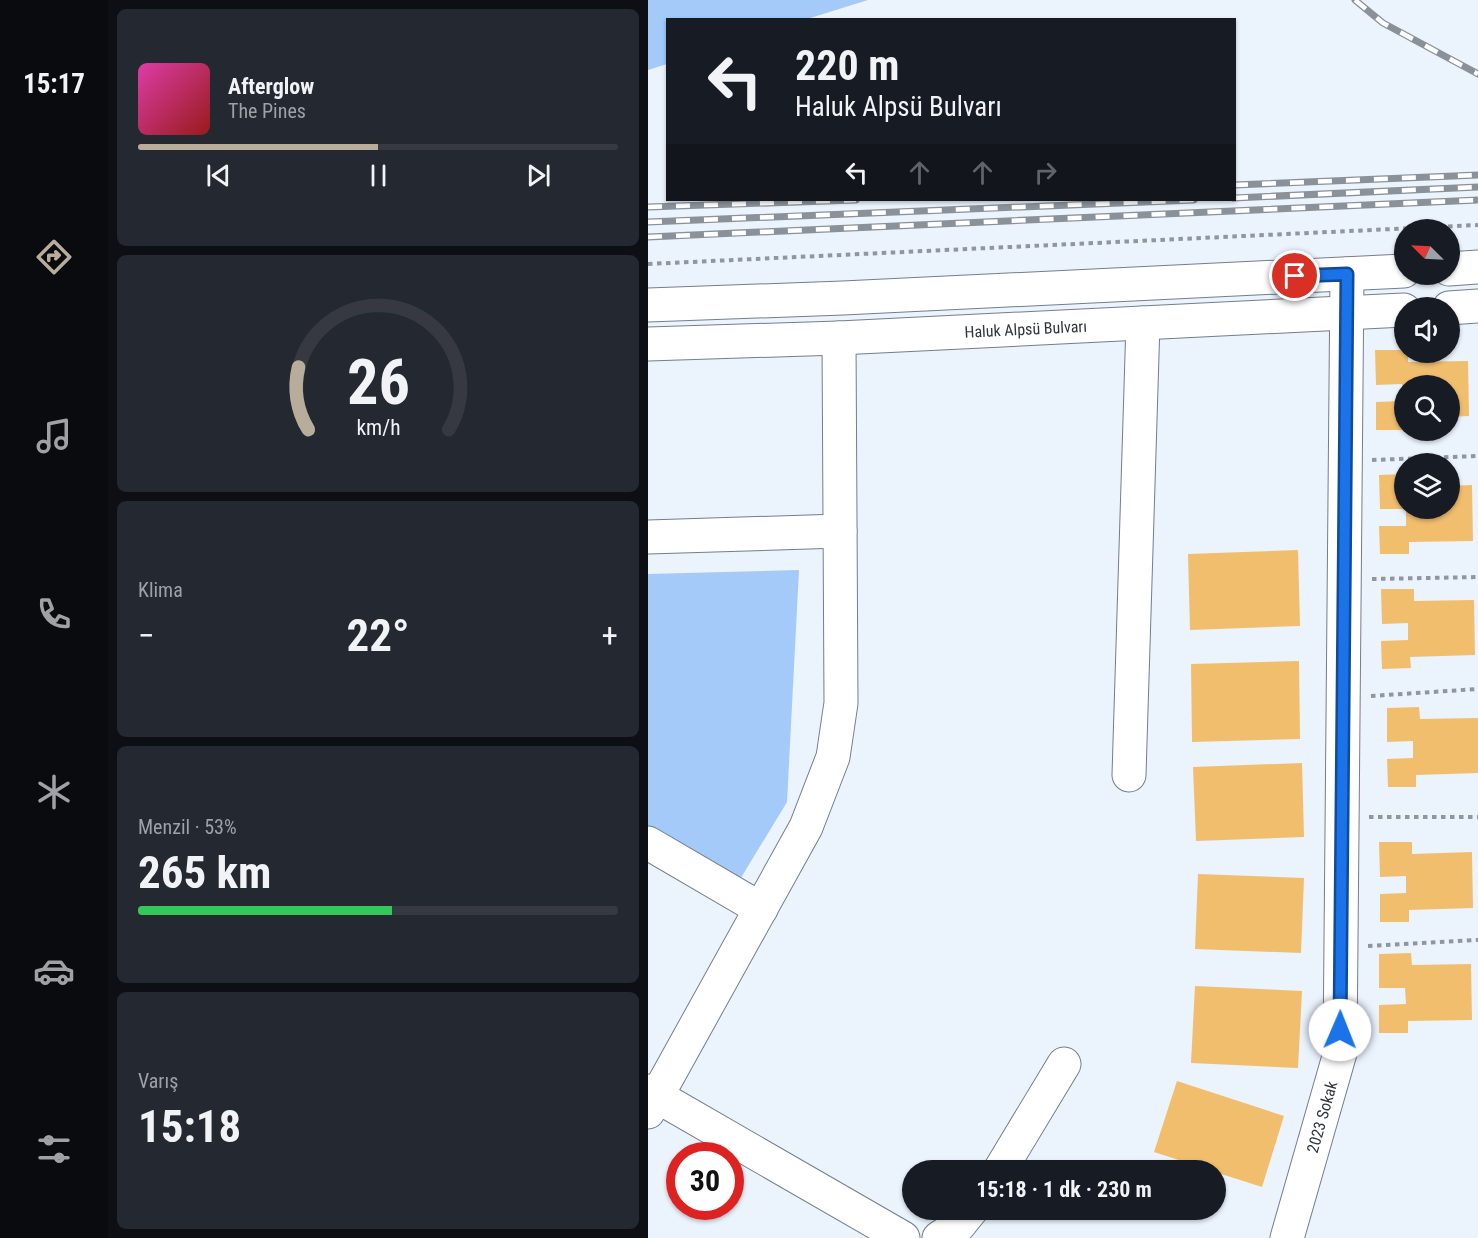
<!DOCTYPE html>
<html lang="tr">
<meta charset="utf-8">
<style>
body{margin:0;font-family:"Roboto Condensed",sans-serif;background:#242831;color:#f1f3f6;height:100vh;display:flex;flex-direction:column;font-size:22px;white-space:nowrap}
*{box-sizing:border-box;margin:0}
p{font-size:20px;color:#9ea1a6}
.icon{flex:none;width:33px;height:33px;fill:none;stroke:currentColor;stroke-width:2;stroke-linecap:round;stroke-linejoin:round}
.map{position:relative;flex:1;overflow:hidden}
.panel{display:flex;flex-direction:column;gap:9px;padding:9px;background:#0d0f14;width:540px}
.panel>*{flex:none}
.guide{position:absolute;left:18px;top:18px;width:570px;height:183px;border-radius:0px;box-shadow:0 2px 4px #0004;background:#171b24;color:#f1f3f6;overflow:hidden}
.needle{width:39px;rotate:294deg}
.tools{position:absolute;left:746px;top:219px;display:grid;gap:12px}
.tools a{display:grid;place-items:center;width:66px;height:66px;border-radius:50%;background:#171b24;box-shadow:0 2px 4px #0004;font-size:30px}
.speed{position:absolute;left:18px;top:1142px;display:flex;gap:12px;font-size:30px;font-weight:700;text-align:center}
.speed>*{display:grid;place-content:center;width:78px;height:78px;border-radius:50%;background:#171b24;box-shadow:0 2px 4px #0004;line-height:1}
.speed .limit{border:9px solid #d22;background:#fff;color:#111}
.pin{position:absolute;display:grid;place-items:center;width:51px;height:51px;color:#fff;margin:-26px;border:3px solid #fff;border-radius:50%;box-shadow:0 2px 6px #0007}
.me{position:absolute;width:66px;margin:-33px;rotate:1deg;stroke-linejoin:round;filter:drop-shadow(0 0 4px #0008)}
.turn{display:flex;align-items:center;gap:21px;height:126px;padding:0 30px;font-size:27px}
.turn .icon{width:78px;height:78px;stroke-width:2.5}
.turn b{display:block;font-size:42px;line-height:51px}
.lanes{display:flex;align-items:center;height:57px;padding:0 30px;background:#0003;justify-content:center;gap:30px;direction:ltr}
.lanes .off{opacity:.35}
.big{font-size:45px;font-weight:700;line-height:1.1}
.panel .card{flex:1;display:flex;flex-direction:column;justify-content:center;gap:9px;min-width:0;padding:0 21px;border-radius:9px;background:#242831}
.panel .dial{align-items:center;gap:0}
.dial svg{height:156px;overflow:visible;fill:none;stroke:#363941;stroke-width:7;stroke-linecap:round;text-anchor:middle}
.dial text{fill:#f1f3f6;stroke:none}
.song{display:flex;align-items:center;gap:18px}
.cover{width:72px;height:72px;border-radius:9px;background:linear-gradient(135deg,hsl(320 70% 55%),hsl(0 70% 35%))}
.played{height:6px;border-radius:3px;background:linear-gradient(90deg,#b8ad9a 50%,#363941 50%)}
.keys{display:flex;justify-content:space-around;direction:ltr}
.heat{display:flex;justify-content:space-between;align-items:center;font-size:33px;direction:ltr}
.charge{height:9px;border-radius:4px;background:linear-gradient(90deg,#34c759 53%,#363941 0)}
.trip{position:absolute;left:254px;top:1160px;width:324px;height:60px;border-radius:30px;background:#171b24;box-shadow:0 2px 4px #0004;font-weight:700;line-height:60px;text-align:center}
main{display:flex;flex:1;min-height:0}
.menu{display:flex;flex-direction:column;width:108px;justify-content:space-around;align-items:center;background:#090b0e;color:#9ea1a6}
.menu .icon{width:42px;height:42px}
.menu .selected{color:#b8ad9a}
.menu b{font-size:27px;color:#f1f3f6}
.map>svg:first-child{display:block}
.green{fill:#a3caf8}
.building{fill:#f1be6e}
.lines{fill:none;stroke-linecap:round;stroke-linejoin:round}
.minor-casing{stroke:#737e8c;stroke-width:35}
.major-casing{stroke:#737e8c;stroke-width:35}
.path{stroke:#90969e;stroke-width:4;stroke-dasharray:4.5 4.5;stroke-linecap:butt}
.minor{stroke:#fff;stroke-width:33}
.major{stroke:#fff;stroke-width:33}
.rail-casing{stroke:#8a9199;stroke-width:7}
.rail{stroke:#fff;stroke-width:4.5;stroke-dasharray:14;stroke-linecap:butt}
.route-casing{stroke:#114b97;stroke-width:15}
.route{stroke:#1a73e8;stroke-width:10}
.labels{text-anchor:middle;stroke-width:4.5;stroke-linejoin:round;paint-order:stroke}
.street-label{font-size:16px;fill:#30353b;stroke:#fff}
</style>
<main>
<nav class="menu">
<b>15:17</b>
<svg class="icon selected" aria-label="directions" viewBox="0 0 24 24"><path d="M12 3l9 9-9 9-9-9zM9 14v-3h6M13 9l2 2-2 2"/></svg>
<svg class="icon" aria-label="music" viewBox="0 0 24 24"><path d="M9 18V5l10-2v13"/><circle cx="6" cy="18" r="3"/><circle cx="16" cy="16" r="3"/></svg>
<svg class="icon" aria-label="phone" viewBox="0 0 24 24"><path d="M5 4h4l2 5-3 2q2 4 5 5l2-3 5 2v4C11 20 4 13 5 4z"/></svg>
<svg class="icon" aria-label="climate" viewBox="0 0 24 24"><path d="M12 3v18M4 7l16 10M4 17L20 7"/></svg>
<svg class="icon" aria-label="car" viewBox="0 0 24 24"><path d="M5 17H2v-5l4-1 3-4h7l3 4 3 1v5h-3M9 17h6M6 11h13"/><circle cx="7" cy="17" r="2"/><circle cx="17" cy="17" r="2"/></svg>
<svg class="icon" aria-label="filters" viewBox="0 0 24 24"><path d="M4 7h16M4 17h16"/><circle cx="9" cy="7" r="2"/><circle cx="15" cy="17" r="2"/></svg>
</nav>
<section class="panel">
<div class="card">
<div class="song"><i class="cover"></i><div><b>Afterglow</b><p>The Pines</p></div></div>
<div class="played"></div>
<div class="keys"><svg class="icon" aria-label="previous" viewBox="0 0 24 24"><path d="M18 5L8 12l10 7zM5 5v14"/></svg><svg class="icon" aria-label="pause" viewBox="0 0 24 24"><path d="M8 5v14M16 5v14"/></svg><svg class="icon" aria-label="next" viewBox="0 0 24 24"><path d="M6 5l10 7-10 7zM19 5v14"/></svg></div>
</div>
<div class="card dial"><svg viewBox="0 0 100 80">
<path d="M14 69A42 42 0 1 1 86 69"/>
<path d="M14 69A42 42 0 0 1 9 37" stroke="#b8ad9a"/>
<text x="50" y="56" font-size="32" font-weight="700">26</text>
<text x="50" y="72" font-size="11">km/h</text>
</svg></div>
<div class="card"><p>Klima</p>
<div class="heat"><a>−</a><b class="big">22°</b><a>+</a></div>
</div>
<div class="card"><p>Menzil · 53%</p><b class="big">265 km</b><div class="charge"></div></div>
<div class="card"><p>Varış</p><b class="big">15:18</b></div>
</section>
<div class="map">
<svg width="830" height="1238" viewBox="0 0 830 1238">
<rect width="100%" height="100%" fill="#ebf3fd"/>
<g class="green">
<path d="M0 0H220L159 19 20 20 19 64 0 70Z"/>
<path d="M151 570 139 802 91 881 0 826V574Z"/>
</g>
<g class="building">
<path d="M727 350H756V352H760V362L820 361 821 416 801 417V386H756V430H728V402L754 401V384L728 385Z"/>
<path d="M756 474V509H732L731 475Z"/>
<path d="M824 485 825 541 761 542V554H732L731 526H758V508H801V486Z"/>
<path d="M650 550 652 626 542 630 540 554Z"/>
<path d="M733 589H766V601L826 600 827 655 762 657 763 668 734 669 733 641 760 640V623L734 624Z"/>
<path d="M651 661 652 739 544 742 543 664Z"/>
<path d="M771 707 772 719 830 718V773L768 775V787H740L739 759 765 758V741L739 742V708Z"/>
<path d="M654 763 656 837 548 841 545 767Z"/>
<path d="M731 842H764V854L824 852 825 908 761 910V922H732V894L758 893V876L732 877Z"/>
<path d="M550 874 656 878 653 953 547 949Z"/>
<path d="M763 953 764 965 823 964 824 1020 760 1021V1033H731V1005L758 1004 757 988H731V954Z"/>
<path d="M547 986 654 991 650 1068 543 1063Z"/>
<path d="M529 1081 636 1116 614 1187 567 1172V1170H562L506 1152Z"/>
</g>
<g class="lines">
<defs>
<g id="minor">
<path d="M0 537 192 531"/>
<path d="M481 775 495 323"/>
<path d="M0 843 113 909"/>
<path d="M0 1091 255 1238"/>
<path d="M0 1112 158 827 185 757 193 703 191 338"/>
<path d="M352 1170 416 1064"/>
<path d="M291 1238 311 1225 324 1209"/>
<path id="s1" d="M639 1238 692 1053 699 274"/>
</g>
<g id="major">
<path d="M801 269 830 267"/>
<path d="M0 305 195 298 756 271"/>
<path d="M801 308 830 306"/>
<path id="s2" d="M0 344 191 338 756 310"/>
</g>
</defs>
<use href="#minor" class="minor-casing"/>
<use href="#major" class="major-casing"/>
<g class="path">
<path d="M0 264 830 225"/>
<path d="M724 460 830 456"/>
<path d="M724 579 830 577"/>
<path d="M723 696 830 689"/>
<path d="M721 817H830"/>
<path d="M720 946 830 940"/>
</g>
<use href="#minor" class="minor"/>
<use href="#major" class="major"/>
<defs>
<g id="rail">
<path d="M707 0 735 23 830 74"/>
<path d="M586 185 830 175"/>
<path d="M586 198 830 187"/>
<path d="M0 207 208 200"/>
<path d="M0 222 546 200"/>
<path d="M0 237 830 200"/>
</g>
</defs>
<use href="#rail" class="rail-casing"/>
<use href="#rail" class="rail"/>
</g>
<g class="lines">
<defs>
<path id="route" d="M647 276 699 274 692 1030"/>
</defs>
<use href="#route" class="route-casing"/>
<use href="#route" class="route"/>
</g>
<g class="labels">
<g class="street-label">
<text dy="6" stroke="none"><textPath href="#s2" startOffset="378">Haluk Alpsü Bulvarı</textPath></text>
<text dy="6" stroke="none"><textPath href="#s1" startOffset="126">2023 Sokak</textPath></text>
</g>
</g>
</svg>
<div class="tools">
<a><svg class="needle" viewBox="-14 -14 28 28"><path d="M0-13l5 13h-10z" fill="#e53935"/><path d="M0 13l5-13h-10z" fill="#9ea1a6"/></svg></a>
<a><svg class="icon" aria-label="sound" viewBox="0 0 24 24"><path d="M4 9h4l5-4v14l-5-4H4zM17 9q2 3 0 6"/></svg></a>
<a><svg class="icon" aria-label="search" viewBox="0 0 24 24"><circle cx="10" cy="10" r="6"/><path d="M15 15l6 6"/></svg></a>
<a><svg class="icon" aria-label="layers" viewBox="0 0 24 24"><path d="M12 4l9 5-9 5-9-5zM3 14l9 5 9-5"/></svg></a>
</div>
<div class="speed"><div class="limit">30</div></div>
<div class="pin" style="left:647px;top:276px;background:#d93025"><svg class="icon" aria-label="arrive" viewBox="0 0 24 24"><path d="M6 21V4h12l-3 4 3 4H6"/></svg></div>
<svg class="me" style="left:692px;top:1030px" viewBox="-20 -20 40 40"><circle r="19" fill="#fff"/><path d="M0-13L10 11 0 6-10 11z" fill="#1a73e8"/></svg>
<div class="trip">15:18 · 1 dk · 230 m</div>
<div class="guide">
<div class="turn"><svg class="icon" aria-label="left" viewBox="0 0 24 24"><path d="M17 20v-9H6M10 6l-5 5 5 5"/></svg><div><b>220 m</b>Haluk Alpsü Bulvarı</div></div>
<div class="lanes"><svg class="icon" aria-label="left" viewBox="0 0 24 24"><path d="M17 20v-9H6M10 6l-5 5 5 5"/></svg><svg class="icon off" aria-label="ahead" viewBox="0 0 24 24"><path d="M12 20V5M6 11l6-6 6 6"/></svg><svg class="icon off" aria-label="ahead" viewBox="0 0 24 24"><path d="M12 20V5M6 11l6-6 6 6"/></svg><svg class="icon off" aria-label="right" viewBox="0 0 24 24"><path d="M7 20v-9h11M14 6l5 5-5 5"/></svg></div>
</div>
</div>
</main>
